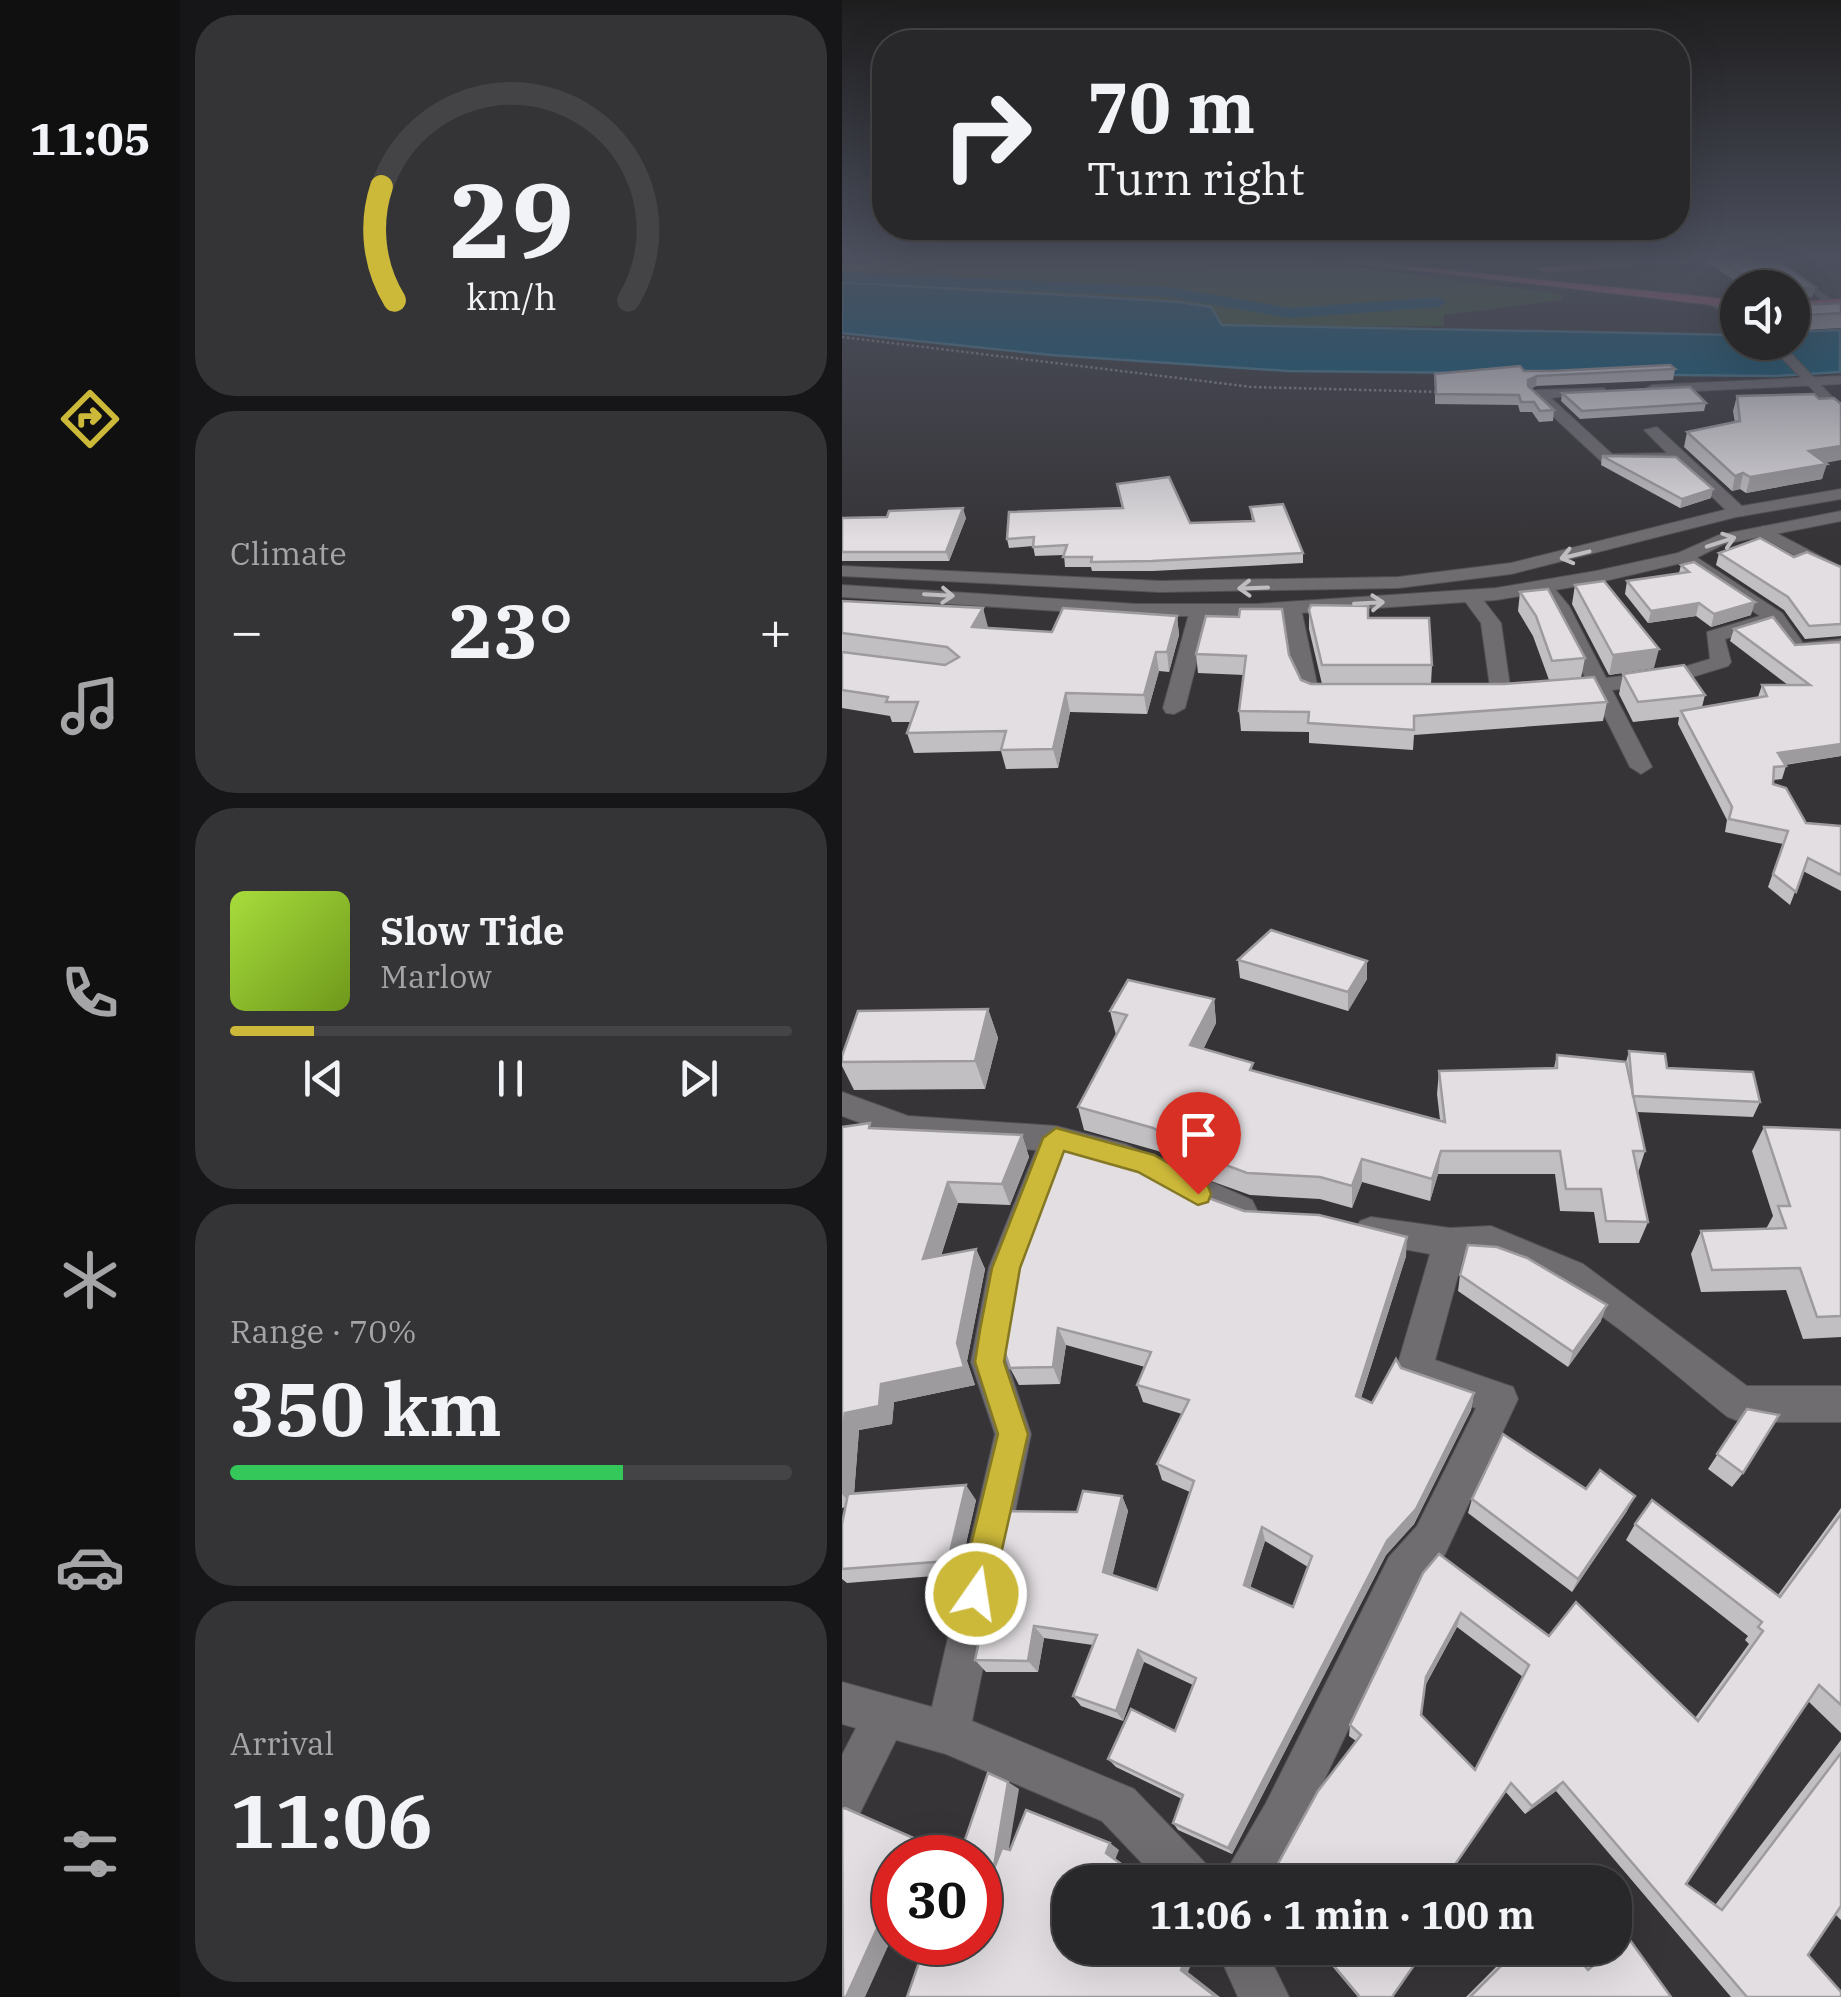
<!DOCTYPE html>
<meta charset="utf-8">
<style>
body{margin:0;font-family:"IBM Plex Serif",serif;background:#343335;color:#f1f3f6;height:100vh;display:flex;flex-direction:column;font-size:38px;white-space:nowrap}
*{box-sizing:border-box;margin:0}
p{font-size:32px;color:#a5a5a8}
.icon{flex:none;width:55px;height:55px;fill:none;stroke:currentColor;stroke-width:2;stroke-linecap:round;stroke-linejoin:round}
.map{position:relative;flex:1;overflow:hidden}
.details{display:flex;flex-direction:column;gap:15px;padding:15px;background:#161517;width:662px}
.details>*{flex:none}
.guide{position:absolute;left:30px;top:30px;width:818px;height:210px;border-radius:40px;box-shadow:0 10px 40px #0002,0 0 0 2px #444446;background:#282729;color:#f1f3f6;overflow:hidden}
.controls{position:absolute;left:878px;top:270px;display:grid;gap:20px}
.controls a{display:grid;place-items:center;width:90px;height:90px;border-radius:50%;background:#282729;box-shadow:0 10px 40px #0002,0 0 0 2px #444446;font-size:50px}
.speed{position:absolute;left:30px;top:1835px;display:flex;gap:20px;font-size:50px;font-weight:700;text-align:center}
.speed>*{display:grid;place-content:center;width:130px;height:130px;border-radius:50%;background:#282729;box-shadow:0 10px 40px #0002,0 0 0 2px #444446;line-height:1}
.speed .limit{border:15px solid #d22;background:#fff;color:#111}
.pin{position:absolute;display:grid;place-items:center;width:85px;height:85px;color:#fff;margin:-102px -42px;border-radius:50% 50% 50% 0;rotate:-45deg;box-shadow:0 0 10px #0007}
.pin .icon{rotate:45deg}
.me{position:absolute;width:110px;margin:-55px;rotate:13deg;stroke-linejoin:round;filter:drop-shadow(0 0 8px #0008)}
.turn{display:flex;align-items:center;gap:35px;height:210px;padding:0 50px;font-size:45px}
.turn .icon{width:130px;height:130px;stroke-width:2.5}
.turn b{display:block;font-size:70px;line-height:85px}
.big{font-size:75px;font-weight:700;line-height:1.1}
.details .widget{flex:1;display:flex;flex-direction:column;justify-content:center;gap:15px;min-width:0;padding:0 35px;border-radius:40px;background:#343335}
.details .dial{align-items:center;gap:0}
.dial svg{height:260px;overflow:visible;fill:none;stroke:#444446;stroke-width:7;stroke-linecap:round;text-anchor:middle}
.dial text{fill:#f1f3f6;stroke:none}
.song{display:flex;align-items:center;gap:30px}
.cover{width:120px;height:120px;border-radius:15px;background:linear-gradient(135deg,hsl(80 70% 55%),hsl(80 70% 35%))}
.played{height:10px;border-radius:5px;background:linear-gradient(90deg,#ccb939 15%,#444446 15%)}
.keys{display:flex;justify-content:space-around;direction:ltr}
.heat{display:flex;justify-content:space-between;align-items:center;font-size:55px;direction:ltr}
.charge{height:15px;border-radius:8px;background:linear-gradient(90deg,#34c759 70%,#444446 0)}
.trip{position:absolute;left:210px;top:1865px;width:580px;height:100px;border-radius:40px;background:#282729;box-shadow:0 10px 40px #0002,0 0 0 2px #444446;font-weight:700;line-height:100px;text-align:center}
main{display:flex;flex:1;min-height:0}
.tab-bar{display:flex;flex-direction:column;width:180px;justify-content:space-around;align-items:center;background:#101010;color:#a5a5a8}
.tab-bar .icon{width:70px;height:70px}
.tab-bar .on{color:#ccb939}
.tab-bar b{font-size:45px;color:#f1f3f6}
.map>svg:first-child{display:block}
.green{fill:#3d5d33}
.water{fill:#04587a;stroke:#427c95;stroke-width:2.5}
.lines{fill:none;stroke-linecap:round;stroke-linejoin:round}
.canal{fill:#04587a;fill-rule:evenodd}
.service-casing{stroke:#545255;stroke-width:2}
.minor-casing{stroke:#545255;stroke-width:2}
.secondary-casing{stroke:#545255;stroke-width:2}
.trunk-casing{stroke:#545255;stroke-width:2}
.path{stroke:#8a888b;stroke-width:2.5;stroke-dasharray:2.5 2.5;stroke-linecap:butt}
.service{fill:#706d71;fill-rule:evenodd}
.minor{fill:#706d71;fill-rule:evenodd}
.secondary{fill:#706d71;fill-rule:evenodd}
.trunk{fill:#d26a89;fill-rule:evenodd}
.wall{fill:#c2bfc2;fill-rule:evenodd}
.shaded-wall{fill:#9e9b9e}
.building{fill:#e2dee1;stroke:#9e9b9e;stroke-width:2.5;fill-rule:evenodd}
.oneway{stroke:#bfbdc0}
.route{fill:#ccb939;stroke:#857825;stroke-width:2.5}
</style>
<main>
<nav class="tab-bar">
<b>11:05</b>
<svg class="icon on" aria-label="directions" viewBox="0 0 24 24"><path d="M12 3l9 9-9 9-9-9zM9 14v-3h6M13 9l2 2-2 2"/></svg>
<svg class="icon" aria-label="music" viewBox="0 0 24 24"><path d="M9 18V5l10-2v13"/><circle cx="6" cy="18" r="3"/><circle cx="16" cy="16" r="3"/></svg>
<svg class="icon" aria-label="phone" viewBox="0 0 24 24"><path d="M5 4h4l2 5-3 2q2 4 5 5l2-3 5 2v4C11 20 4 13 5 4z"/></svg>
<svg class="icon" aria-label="climate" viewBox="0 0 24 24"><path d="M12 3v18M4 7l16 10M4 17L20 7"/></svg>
<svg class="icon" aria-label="car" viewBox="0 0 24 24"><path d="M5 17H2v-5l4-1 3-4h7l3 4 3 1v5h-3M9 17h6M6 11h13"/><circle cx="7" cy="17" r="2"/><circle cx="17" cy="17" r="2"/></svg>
<svg class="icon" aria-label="filters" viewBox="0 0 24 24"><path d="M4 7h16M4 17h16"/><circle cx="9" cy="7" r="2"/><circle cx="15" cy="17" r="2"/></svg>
</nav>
<section class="details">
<div class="widget dial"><svg viewBox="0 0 100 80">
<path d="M14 69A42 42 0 1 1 86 69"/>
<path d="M14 69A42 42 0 0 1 10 34" stroke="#ccb939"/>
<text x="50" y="56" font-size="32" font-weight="700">29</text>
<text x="50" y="72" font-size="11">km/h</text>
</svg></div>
<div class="widget"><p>Climate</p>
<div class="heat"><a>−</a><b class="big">23°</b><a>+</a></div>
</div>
<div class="widget">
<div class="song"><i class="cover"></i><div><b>Slow Tide</b><p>Marlow</p></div></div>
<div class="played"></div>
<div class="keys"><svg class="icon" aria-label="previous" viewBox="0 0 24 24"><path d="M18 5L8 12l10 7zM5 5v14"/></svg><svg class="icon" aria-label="pause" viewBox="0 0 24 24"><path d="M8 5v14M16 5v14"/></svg><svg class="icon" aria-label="next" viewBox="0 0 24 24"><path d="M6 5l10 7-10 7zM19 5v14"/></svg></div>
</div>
<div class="widget"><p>Range · 70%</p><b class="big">350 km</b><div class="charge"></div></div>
<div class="widget"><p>Arrival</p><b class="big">11:06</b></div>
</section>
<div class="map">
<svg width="999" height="1997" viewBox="0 0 999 1997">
<rect width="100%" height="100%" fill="#363437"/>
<path class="green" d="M0 260H460L719 294 720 300 602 315V326L403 327 376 323 369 307 359 305 0 282Z"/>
<path class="water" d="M0 282 337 302 369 307 380 325 895 335V342H950V332L998 330V372L933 376 446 371 209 355 0 333Z"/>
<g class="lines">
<path class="canal" d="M0 272 326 287 449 308 597 297 605 302 597 307 449 318 326 297 0 282Z"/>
<defs>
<path id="service" d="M927 260H935L994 303 987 305Z"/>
<g id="minor">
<path d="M999 376V384L810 393 803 389 810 385Z"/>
<path d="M762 388 764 391 709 398 770 454 825 453 802 430 815 427 902 508V516H890L834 462H760L687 394 694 390Z"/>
<path d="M921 526 999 567V580L915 535 912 531Z"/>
<path d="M836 553H848L940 613 961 643 999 639V651L949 654 929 625 883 639 889 662 886 666 834 682 770 690 810 767 799 774 788 767 751 693 721 696 711 690 714 686 745 681 708 608 691 586 707 582 727 606 764 678 832 670 868 659 865 632 918 616 836 561Z"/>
<path d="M621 592H635L659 623 669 694 666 698 659 700 649 694 639 623 619 596Z"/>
<path d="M451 602 458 604 475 684 496 690V698H463L451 673 441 608Z"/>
<path d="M358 604 368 610 343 708 332 714 324 713 321 708 348 610Z"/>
<path d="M0 1092 66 1116 214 1126 283 1144 410 1200 415 1210 410 1220 399 1224 287 1171 223 1155 181 1267 165 1362 189 1434 130 1721 292 1789 366 1866 373 1882H318L260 1821 104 1754 54 1740 16 1817 0 1823V1755L14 1728 0 1724V1682L90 1707 153 1434 129 1362 147 1267 194 1150 65 1140 0 1116Z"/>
<path d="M529 1217 608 1228 649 1226 741 1264 905 1386H999V1422H899L886 1417C822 1367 701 1251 621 1257L593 1360 671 1387 676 1399 603 1554 575 1585 456 1835 427 1882H378L424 1803 547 1557 575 1526 634 1408 559 1382 554 1370 588 1254 518 1241 513 1231 518 1221Z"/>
<path d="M374 1948H423L447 1997H396Z"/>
</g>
<g id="secondary">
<path d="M867 299 895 308V317L867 305Z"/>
<path d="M924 342H938L999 406V419Z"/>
<path d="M999 489V499L894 517 669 574 556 588 318 592 0 576V566L318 581 556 577 669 563 894 507Z"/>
<path d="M999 511V521L882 544 848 561 754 583 654 600 414 616H294L0 597V585L294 604H414L654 588 754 571 836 553 877 535Z"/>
</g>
<g id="trunk">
<path d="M505 260 895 300V308L510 263Z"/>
<path d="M799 260H866L701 272 695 268Z"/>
<path d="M999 299V307L950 310V302Z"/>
</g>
</defs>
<use href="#service" class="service-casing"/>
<use href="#minor" class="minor-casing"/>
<use href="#secondary" class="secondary-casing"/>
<use href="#trunk" class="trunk-casing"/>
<g class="path">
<path d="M235 260 342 267 397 260"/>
<path d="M0 268 24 269 45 260"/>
<path d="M0 337 410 387 600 392"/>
</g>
<use href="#service" class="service"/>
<use href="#minor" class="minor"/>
<use href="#secondary" class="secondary"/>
<use href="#trunk" class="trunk"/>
</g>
<g class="wall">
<path d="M868 260H936L973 287 970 297 950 299V288H903L867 263Z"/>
<path d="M999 303V328L961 330 951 321 955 305Z"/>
<path d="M833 369 831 380 694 386 689 389 712 410 711 421 697 422 690 412H678L676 405 593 404V374L682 371Z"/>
<path d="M720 393 864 403 862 411 738 419 719 401Z"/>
<path d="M895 396 977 399 983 463 980 479 904 493 898 489 890 491 842 447 845 432 893 423 891 411Z"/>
<path d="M760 456 869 498 838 508 759 465Z"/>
<path d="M275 484 348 523 410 521 408 507 461 553V563L311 571H250L249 567H223L222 555 193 556 191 546 167 548 165 539 280 508Z"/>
<path d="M45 517 124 518 107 561H0V518Z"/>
<path d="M877 553 952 557 999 567V636L963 639 942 610 874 565Z"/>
<path d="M839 565 909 615 869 627 854 616 806 623 783 594 785 581 837 573Z"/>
<path d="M733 585 812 668 767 675 730 604Z"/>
<path d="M678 592 743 658 739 678 707 680 691 636 676 611Z"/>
<path d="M0 601 141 608 145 628 210 632 335 616 337 635 327 672 317 671 305 714 228 712 216 768 164 769 159 751 72 753 65 733 69 722H50L48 716 0 708Z"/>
<path d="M467 610 526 618 590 665 589 684 765 702 761 721 572 735 571 750 467 743V732L399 731 397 711 402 675 356 673 354 654 447 655 459 680 469 684H480L467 629Z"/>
<path d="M892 629 953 645 999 642V756L943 765 944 766 940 779 931 780V784L964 823 999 826V891L961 871 948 905 926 887 941 844 883 832 885 820 836 724 837 717 791 722 777 694 781 674 863 695 860 707 916 697 920 685H946L888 641Z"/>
<path d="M396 960 525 961V979L506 1011 398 978Z"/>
<path d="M372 999 374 1023 361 1049 412 1071 598 1120 595 1094 597 1071 712 1068 715 1055 784 1062 787 1051 825 1068 918 1102 911 1117 795 1112 803 1151 796 1173 806 1222 797 1243H757L752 1212 718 1211 713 1174H596L588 1201 520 1182 510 1208 478 1199 408 1195 369 1181 316 1151 242 1130 236 1107 274 1035 268 1011Z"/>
<path d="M146 1009 156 1038 143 1089 12 1090 0 1066V1056Z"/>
<path d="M0 1127 180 1135 187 1157 168 1205 116 1203 99 1256 134 1249 143 1269 125 1361 133 1385 52 1402 50 1424 17 1430 12 1494 134 1500 117 1574 5 1583 0 1579V1524L3 1507 0 1508Z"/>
<path d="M922 1127 999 1130V1337L961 1339 944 1290 859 1292 849 1254 859 1231 924 1229 931 1216 910 1151Z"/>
<path d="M339 1188 402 1211 564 1256 519 1398 530 1403 559 1368 632 1393 629 1410 572 1524 544 1555 390 1854 336 1830 331 1823 340 1799 274 1767 266 1759 333 1731 351 1685 302 1662 281 1721 239 1706 231 1696 251 1645 202 1638 196 1672H144L133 1660 235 1512 280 1496 286 1511 270 1576 315 1590 348 1492 320 1480 315 1464 340 1414 301 1402 295 1385 303 1367 224 1345 218 1384 177 1385 168 1368ZM423 1541 466 1567 451 1607 408 1588Z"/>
<path d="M618 1275 759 1321 726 1367 616 1291Z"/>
<path d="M905 1409 901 1473 890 1487 866 1469Z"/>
<path d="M744 1489 785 1511 730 1592 626 1513 630 1499Z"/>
<path d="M999 1508V1733L966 1701 844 1884 873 1905 999 1740V1920L993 1914 966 1955 999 1997H889L714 1791 683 1814 663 1791 428 1878 514 1741 507 1736 508 1725 581 1573 707 1636 853 1718 907 1644 903 1640 906 1636 784 1540 793 1524 936 1595ZM615 1627 681 1677 633 1770 579 1715 583 1686Z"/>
<path d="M785 1936 829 1997H624L673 1948H728L742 1966 763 1948H772V1940Z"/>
<path d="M475 1948H584L550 1997H516Z"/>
</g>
<g class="shaded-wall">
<path d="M973 287 970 297 950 299V289Z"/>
<path d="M695 376 694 386 685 391 686 380Z"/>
<path d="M999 446V460L962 467 967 451Z"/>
<path d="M985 464 980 479 904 493 908 477Z"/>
<path d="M901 473 898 489 890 491 893 476Z"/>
<path d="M871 489 869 498 838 508 840 499Z"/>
<path d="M121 508 124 518 107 561 104 552Z"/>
<path d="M913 602 909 615 869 627 872 614Z"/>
<path d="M857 603 854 616 806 623 809 611Z"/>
<path d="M141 608 146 627 135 646 130 627Z"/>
<path d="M335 616 337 635 327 672 325 652Z"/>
<path d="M817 649 812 668 767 675 771 655Z"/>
<path d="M314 652 317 671 305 714 302 695Z"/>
<path d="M224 693 228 712 216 768 211 749Z"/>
<path d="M999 744V756L932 766 936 753Z"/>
<path d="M525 961V979L506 1011V992Z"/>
<path d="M372 999 374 1023 352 1069 348 1045Z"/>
<path d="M146 1009 156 1038 143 1089 133 1061Z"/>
<path d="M180 1135 187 1157 168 1205 160 1184Z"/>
<path d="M599 1151 596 1174 588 1201 590 1179Z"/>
<path d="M520 1159V1182L510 1208V1186Z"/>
<path d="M106 1182 116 1203 91 1279 81 1259Z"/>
<path d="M565 1237 564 1256 514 1413V1396Z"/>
<path d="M134 1249 143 1269 125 1361 133 1385 52 1402 50 1424 17 1430 11 1506 0 1494V1451L3 1413 39 1384 115 1343Z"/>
<path d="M765 1305 759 1321 726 1367 731 1352Z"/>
<path d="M216 1328 224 1345 218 1384 211 1367Z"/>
<path d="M632 1393 629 1410 572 1524 544 1555 390 1854 386 1848 545 1541Z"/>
<path d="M124 1485 134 1500 117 1574 106 1561Z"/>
<path d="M280 1496 286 1511 268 1586 261 1572Z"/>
<path d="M793 1496 785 1511 730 1592 736 1579Z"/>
<path d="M420 1527 423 1541 405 1598 402 1585Z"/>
<path d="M619 1613 615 1627 581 1689 584 1677Z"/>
<path d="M192 1626 202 1638 196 1672 186 1661Z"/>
<path d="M296 1650 302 1662 281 1721 274 1711Z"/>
<path d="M166 1782 177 1789 163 1872 152 1866Z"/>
<path d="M721 1782 714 1791 683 1814 690 1806Z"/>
<path d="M76 1840 91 1847 87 1858H68Z"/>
<path d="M268 1843 277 1850 273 1860 264 1853Z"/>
<path d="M52 1891V1933L23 1997H4Z"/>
<path d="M348 1948H356L346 1972 378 1997H374L339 1970Z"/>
</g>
<g class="building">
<path d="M879 260H936L973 287 950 289V288H921Z"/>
<path d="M999 303V313L966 315 955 305Z"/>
<path d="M828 365 833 369 695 376 686 380V386L712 410 698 411 692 402H679L677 395 594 394 593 374 678 366 682 371H710Z"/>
<path d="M848 387 864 403 740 411 720 393Z"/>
<path d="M972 394 977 399 992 398 999 404V446L967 451 985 464 908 477 901 473 893 476 845 432 898 421 895 396Z"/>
<path d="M760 456 834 457 871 489 840 499Z"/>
<path d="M327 477 348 523 412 521 408 507 441 504 461 553 310 561 249 562 250 557H221L225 545 191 547 192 537 165 539 167 512 281 508 275 484Z"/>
<path d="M121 508 104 552H0V518L45 517 47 511Z"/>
<path d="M918 538 952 557 965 552 999 567V624L967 626 946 597 877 553Z"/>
<path d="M852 562 913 602 872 614 857 603 809 611 785 581 847 572 839 565Z"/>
<path d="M762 581 817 649 771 655 733 585Z"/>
<path d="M706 589 743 658 710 661 694 616 678 592Z"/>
<path d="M0 601 141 608 130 627 210 632 221 608 335 616 325 652H314L302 695 224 693 211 749 159 750 164 731 65 733 76 702H44L46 697 0 690V652L103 665 117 657 105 647 0 633Z"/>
<path d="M469 605 526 606V618H587L590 665H480L467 610Z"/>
<path d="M398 609H440L447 655 459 680 469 684H662L752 677 765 702 572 716V730L466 723 467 712 397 711 404 656 354 654 364 616 397 617Z"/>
<path d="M931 617 953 645 999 642V744L936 753 944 766 932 767 931 784 944 788 964 823 999 826V875L966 858 954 892 931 874 946 831 887 819 890 807 839 711 925 696 920 685H968L892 629Z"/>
<path d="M842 665 863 695 796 702 781 674Z"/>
<path d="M429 930 525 961 506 992 396 960Z"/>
<path d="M286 980 372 999 348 1045 411 1063 408 1070 603 1122 597 1071 715 1068V1055L784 1062 803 1151H791L806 1222 764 1221 759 1189H724L718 1151H599L590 1179 520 1159 510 1186 478 1177 405 1173 365 1158 311 1128 236 1107 285 1015 268 1011Z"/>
<path d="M146 1009 133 1061 0 1062V1056L16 1011Z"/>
<path d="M787 1051 823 1054 825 1068 911 1072 918 1102 791 1096Z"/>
<path d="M28 1123 27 1128 180 1135 160 1184 106 1182 81 1259 134 1249 115 1343 122 1367 39 1384 37 1406 3 1413 0 1451V1127Z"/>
<path d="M922 1127 999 1130V1316L975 1317 958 1268 870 1270 859 1231 944 1228 936 1206H948Z"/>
<path d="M219 1141 290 1158 339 1188 402 1211 477 1215 565 1237 514 1396 530 1403 554 1359 559 1368 632 1393 574 1509 545 1541 386 1848 331 1823 341 1795 266 1759 289 1709 333 1731 354 1678 296 1650 274 1711 231 1696 255 1635 192 1626 186 1661 133 1660 165 1511 235 1512 241 1491 280 1496 261 1572 315 1590 352 1481 315 1464 347 1400 295 1385 309 1352 216 1328 211 1367 168 1368 160 1344 177 1249ZM420 1527 470 1556 451 1607 402 1585Z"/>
<path d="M626 1245 655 1247 685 1258 765 1305 731 1352 618 1275Z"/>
<path d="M905 1409 937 1415 901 1473 875 1454Z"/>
<path d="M661 1434 744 1489 758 1470 793 1496 736 1579 630 1499Z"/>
<path d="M124 1485 106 1561 0 1569V1524L6 1494Z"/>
<path d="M810 1500 938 1597 999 1514V1705L977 1685 844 1884 880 1910 999 1753V1906L966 1955 999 1992V1997H905L721 1782 690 1806 669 1783 614 1863 632 1882H406L408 1880 428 1878 476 1791 519 1735 508 1725 581 1573 597 1554 707 1636 734 1602 856 1721 921 1631 916 1627 920 1622 793 1524ZM619 1613 687 1665 633 1770 579 1715 584 1677Z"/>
<path d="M146 1773 166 1782 152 1866 138 1863V1858L117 1857Z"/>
<path d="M3 1808 76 1840 68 1858H52V1891L4 1997H1L0 1809Z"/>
<path d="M184 1810 268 1843 264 1853 304 1882H228V1948H348L339 1970 374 1997H65L84 1942H138V1904L160 1848 168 1850Z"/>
<path d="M785 1936 829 1997H628L677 1948H728L746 1970Z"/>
<path d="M477 1948H584L550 1997H518Z"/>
</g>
<defs><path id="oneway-shaft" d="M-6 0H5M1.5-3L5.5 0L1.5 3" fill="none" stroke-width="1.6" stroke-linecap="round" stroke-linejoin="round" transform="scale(2.5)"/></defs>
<g class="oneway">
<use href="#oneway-shaft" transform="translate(879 542) rotate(-18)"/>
<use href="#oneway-shaft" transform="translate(733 555) rotate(166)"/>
<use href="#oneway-shaft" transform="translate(411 588) rotate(178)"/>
<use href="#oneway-shaft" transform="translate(97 595) rotate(3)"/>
<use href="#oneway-shaft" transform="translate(527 603) rotate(-3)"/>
</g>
<linearGradient id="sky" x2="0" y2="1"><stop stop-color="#1e1d1e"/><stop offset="0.48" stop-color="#4c505e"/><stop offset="1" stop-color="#4c505e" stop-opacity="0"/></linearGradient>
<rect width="999" height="539" fill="url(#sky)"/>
<path class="route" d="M214 1128 312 1155 366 1186 369 1194 366 1202 356 1205 296 1172 222 1151 178 1268 162 1362 186 1434 150 1594 145 1606 134 1611 122 1606 117 1594 156 1434 133 1362 138 1330 150 1268 201 1138Z"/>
</svg>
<div class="controls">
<a><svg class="icon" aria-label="sound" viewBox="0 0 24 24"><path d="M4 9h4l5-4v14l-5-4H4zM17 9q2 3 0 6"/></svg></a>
</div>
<div class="speed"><div class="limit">30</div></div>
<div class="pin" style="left:356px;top:1194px;background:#d93025"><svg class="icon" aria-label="arrive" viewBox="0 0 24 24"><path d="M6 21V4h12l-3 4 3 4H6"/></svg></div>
<svg class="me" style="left:134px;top:1594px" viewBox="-20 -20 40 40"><circle r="17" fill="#ccb939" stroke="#fff" stroke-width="3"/><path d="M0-11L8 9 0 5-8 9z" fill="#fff"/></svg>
<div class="trip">11:06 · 1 min · 100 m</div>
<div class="guide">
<div class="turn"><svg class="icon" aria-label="right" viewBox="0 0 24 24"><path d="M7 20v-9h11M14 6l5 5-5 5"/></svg><div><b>70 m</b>Turn right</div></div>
</div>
</div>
</main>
